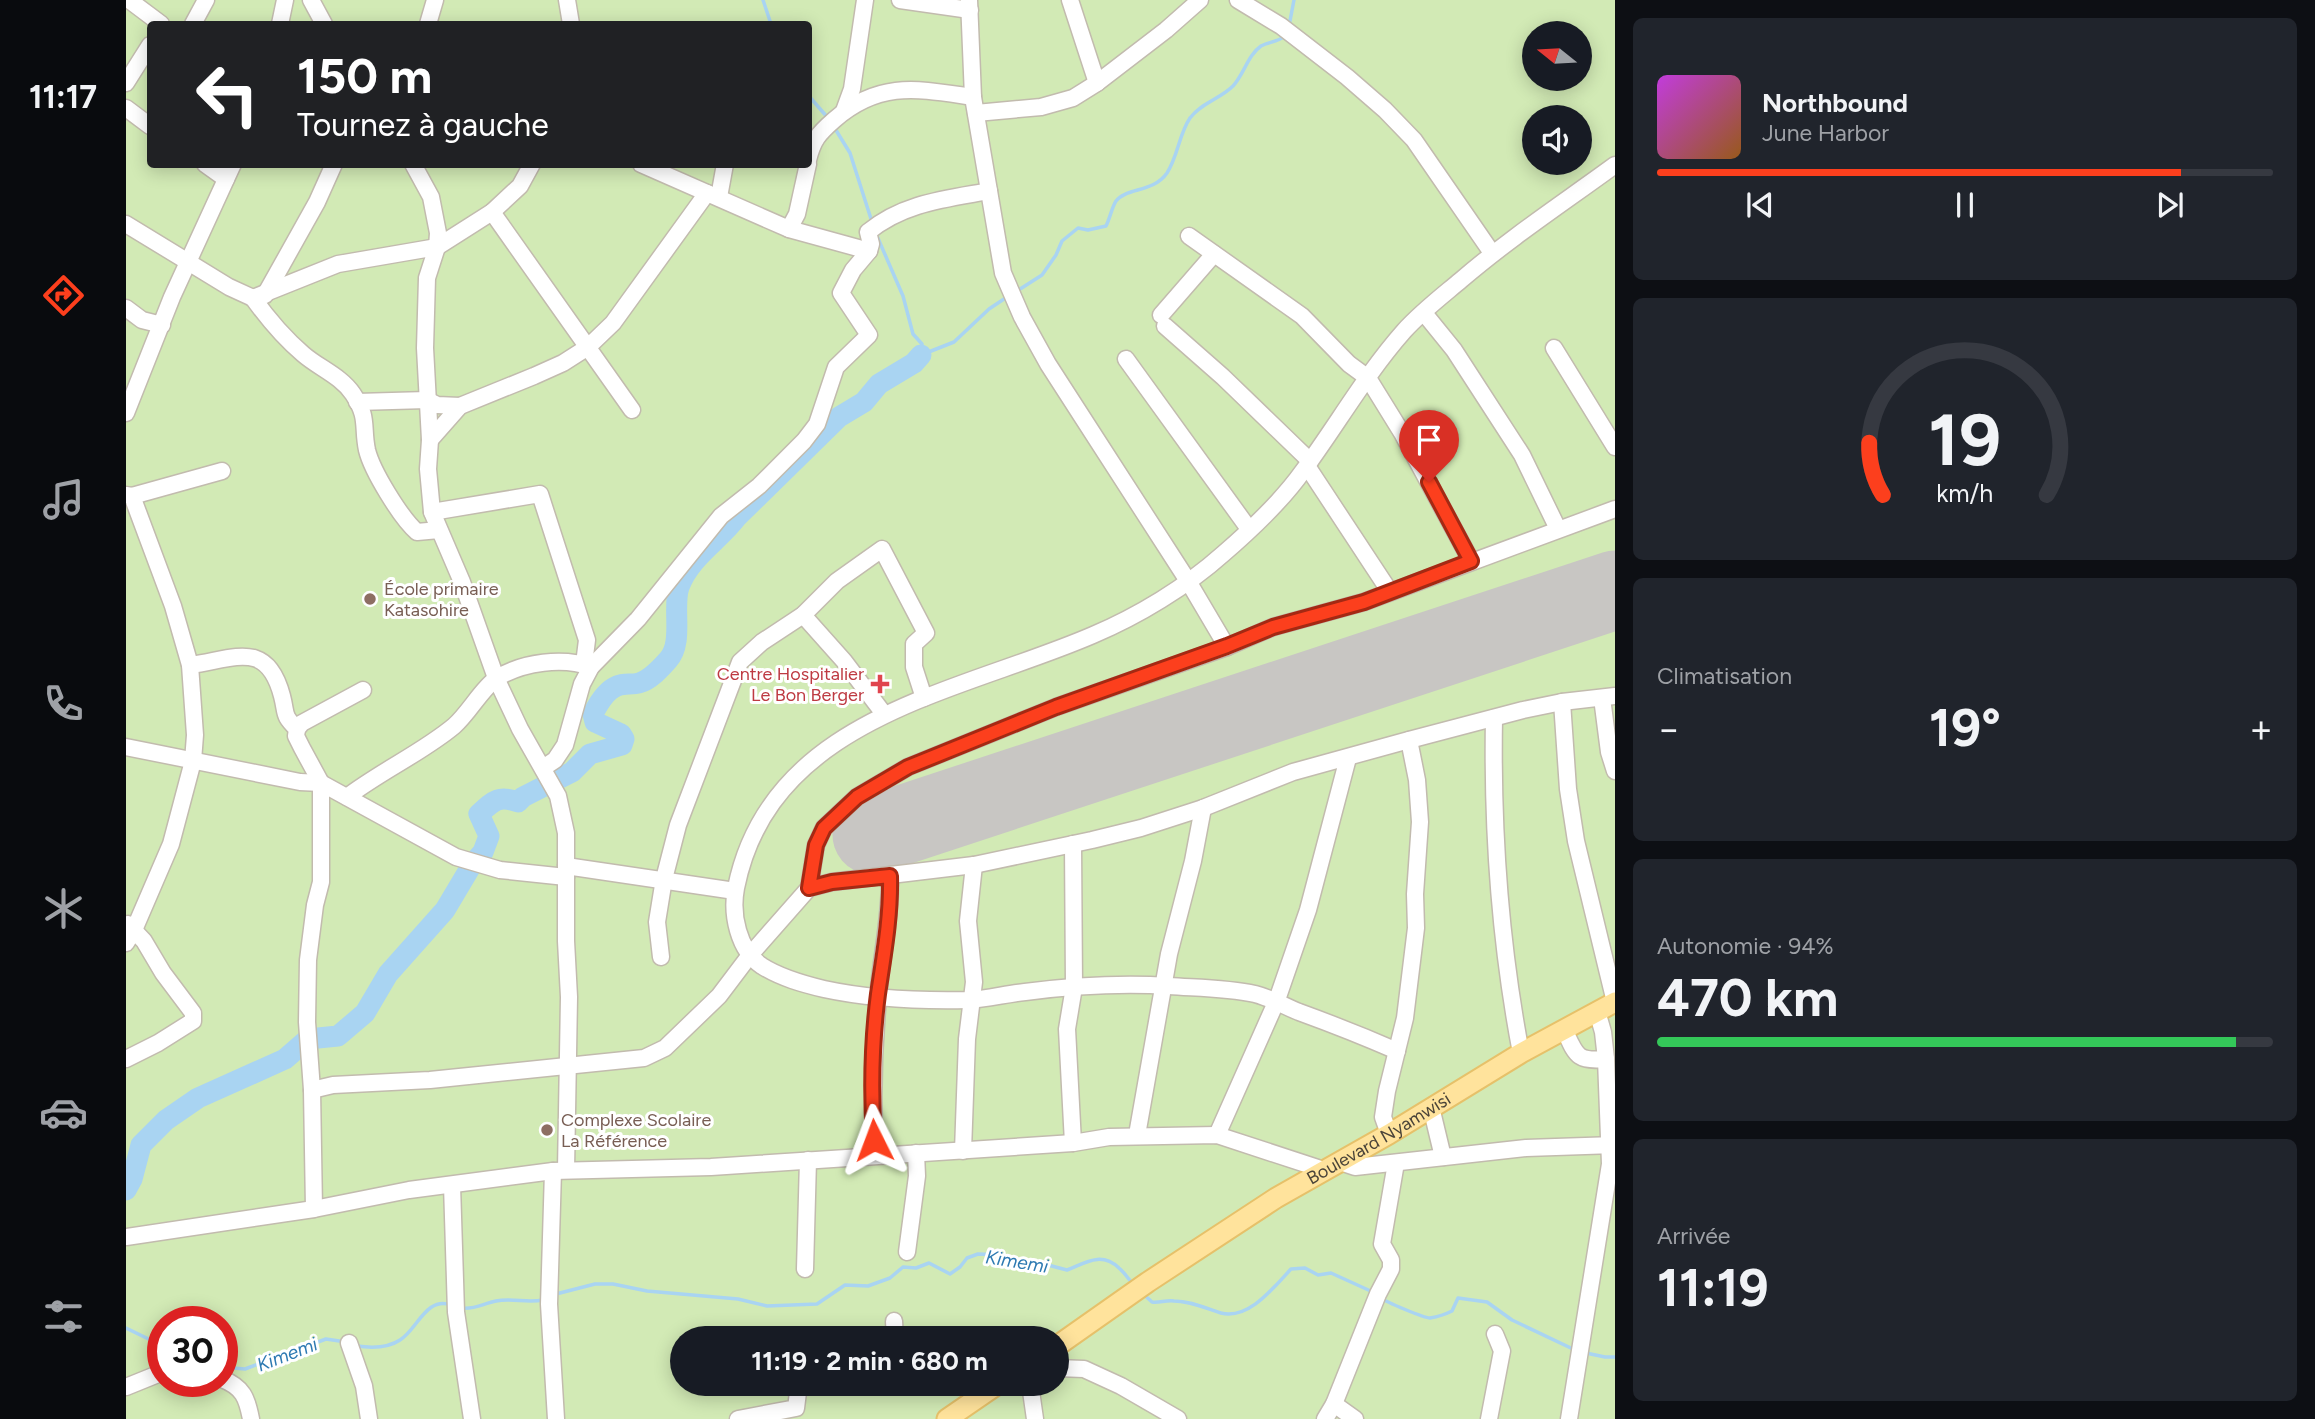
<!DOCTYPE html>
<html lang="fr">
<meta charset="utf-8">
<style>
body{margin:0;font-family:Figtree,sans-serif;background:#20242c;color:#f1f3f6;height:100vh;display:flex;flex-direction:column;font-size:26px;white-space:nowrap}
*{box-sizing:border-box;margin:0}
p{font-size:23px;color:#9ea1a6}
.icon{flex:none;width:38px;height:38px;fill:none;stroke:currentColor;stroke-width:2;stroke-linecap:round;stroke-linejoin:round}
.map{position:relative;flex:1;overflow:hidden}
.side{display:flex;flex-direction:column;gap:18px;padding:18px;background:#0d0f14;width:700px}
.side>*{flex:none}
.top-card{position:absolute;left:21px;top:21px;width:665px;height:147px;border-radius:7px;box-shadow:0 4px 18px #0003;background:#202124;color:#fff;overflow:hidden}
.needle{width:46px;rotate:288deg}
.controls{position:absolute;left:1396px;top:21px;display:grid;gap:14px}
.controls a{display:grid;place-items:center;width:70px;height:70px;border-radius:50%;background:#171b24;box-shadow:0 4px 18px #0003;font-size:35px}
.speed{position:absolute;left:21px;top:1306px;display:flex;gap:14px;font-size:35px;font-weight:700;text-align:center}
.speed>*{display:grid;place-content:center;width:91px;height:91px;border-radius:50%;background:#171b24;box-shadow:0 4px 18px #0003;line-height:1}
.speed .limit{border:10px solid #d22;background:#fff;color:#111}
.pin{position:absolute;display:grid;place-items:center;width:60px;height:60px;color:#fff;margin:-72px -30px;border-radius:50% 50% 50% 0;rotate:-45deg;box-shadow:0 0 7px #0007}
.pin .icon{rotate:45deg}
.me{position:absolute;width:77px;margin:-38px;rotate:357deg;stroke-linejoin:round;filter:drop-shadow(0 0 5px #0008)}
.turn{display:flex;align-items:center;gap:24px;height:147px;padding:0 35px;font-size:32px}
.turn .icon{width:91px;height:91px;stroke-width:2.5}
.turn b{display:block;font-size:49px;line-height:60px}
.big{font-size:52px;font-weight:700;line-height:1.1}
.side .tile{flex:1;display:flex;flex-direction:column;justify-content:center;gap:10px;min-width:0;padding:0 24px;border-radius:10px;background:#20242c}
.side .dial{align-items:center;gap:0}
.dial svg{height:182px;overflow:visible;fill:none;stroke:#363941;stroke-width:7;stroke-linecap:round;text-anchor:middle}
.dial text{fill:#f1f3f6;stroke:none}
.song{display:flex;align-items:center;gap:21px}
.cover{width:84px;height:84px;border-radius:10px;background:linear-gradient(135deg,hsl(290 70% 55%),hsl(30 70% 35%))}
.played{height:7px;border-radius:4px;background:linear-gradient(90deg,#fc3f1d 85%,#363941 85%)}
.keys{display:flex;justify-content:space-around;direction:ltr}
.heat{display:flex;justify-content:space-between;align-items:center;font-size:38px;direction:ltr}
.charge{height:10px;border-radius:5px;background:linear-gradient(90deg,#34c759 94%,#363941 0)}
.trip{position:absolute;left:544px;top:1326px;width:399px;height:70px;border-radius:35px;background:#171b24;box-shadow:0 4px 18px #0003;font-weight:700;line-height:70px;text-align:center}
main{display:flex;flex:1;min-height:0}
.tabs{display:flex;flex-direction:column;width:126px;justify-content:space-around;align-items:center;background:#090b0e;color:#9ea1a6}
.tabs .icon{width:49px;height:49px}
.tabs .selected{color:#fc3f1d}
.tabs b{font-size:32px;color:#f1f3f6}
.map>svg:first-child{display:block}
.green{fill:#d2eab5;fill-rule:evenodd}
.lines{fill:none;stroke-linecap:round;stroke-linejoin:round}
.stream{stroke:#a9d4f2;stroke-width:3.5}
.river{stroke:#a9d4f2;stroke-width:21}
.runway{stroke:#c8c6c3;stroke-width:79}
.minor-casing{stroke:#c2bbae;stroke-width:19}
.major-casing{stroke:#e6c16a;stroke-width:23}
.minor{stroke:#fff;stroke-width:16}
.major{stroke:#ffe39c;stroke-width:19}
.route-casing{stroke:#a42913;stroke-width:18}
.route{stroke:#fc3f1d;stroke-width:12}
.education-dot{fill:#8d6e63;stroke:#fff;stroke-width:2.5}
.health-dot{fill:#e0444e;stroke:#fff;stroke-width:2.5}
.labels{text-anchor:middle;stroke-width:6;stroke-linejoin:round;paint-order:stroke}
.education-label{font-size:18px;fill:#785e54;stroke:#fff;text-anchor:start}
.health-label{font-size:18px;fill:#be3a42;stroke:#fff;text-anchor:end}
.street-label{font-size:18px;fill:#4b4439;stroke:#fff}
.water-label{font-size:19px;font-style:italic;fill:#2e7ab2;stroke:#fff}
</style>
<main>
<nav class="tabs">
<b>11:17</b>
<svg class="icon selected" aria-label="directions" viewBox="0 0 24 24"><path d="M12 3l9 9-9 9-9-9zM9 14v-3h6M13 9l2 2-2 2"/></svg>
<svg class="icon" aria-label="music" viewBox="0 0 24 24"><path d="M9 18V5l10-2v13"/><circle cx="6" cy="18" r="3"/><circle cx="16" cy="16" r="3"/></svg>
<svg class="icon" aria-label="phone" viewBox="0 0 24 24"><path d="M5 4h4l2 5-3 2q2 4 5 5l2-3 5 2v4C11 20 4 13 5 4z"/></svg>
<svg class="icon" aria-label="climate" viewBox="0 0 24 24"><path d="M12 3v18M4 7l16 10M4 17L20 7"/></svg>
<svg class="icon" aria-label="car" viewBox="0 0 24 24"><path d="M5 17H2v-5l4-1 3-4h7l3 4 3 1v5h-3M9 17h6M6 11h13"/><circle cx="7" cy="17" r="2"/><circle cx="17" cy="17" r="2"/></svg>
<svg class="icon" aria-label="filters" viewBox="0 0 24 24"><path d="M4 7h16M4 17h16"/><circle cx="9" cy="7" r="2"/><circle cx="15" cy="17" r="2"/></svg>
</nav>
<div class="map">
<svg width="1489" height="1419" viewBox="0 0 1489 1419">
<rect width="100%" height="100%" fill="#f6f3ec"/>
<path class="green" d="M0 0H1489V1419H0ZM24 24H682V164H24ZM1409 33H1454V79H1409ZM1409 117H1454V163H1409ZM37 1321H96V1381H37ZM556 1339H931V1384H556Z"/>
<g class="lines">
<g class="stream">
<path d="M637 0 645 24"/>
<path d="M1163 26 1168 0"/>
<path d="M682 95 702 118"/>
<path d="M708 127 724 153 746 222"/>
<path d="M751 236 777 296 787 334 796 344 795 355 828 342 863 309 878 299"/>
<path d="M891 291 916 275 930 255 936 241 952 228 962 230 980 226C984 218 986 207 990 201 1001 187 1027 193 1041 173 1052 156 1053 134 1064 118 1075 103 1094 99 1107 86 1118 74 1122 55 1135 46 1142 42 1152 42 1159 36"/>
<path d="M1016 1293 1026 1302C1033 1303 1040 1300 1048 1301 1064 1301 1079 1308 1095 1313 1123 1320 1148 1287 1165 1269L1179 1268 1192 1275 1205 1273 1249 1293"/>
<path d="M430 1294 469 1284H487L521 1291 612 1299 641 1306 691 1304 719 1285 742 1286 764 1278 777 1267 790 1268 803 1263 824 1274 834 1267 841 1258 852 1254 877 1255 905 1267 918 1264 941 1270C959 1263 975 1251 993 1268 999 1273 1003 1280 1008 1285"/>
<path d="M1255 1298C1260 1302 1298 1318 1304 1318 1310 1317 1320 1314 1326 1311L1332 1298 1361 1302 1386 1320 1449 1350"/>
<path d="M336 1308C347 1310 359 1303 370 1301 386 1298 401 1303 417 1300"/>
<path d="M0 1328 37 1346"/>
<path d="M231 1346C245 1348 262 1348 274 1340 291 1330 300 1296 325 1305"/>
<path d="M1460 1353 1479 1357H1489"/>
<path d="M96 1367 119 1369 200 1339 220 1342"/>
</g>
<path class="river" d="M0 1190 6 1179 15 1145 40 1120 72 1098 159 1059 182 1039 212 1036 239 1013 262 974 319 910 347 863 357 852 363 836 353 814C368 800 373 795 392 802L397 797 446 772 464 754 496 745 498 739 495 734 469 722 467 714C472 704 481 690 491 686 498 683 506 685 513 683 524 680 534 669 542 660 558 643 546 607 553 587 564 557 593 541 611 517L713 417 738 402 753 384 788 363 795 355"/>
<path class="runway" d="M746 835 1489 590"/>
<defs>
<g id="minor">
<path d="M3 0 35 24"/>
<path d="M185 0 198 24"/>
<path d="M441 0 445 24"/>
<path d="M774 0 844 10"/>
<path d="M843 0 847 97 877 273 896 317 922 364 1062 581 1101 647"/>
<path d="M944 0 971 83"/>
<path d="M1112 0 1155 26 1221 77 1259 110 1288 140 1366 253"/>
<path d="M67 24 80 0"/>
<path d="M154 24 159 0"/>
<path d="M302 24 309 0"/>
<path d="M0 83 24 45"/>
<path d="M0 108 24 126"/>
<path d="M718 111 726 89 739 0"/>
<path d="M850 113 915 107 947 98 971 83 1040 30 1074 0"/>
<path d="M682 160C687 140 692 134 708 120 754 80 792 89 847 97"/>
<path d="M79 164 100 179"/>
<path d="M287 164 305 197 312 233 311 247 301 278 299 348 304 440 302 469 306 512 336 582 370 678 394 729 432 796 440 833V941L443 997 440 1170"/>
<path d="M515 164 663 229 671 214 682 164"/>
<path d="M593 197 599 164"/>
<path d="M366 212 506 410"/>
<path d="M0 224 103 287 127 298 212 264 311 247 366 212 394 186 406 164"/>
<path d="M663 229 743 251"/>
<path d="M1063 236 1176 316 1223 364 1242 378 1276 433 1345 561"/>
<path d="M139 295 191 202 208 164"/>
<path d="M127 298C142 319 157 337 177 354 193 368 215 376 227 394 243 418 236 426 241 450 246 471 275 518 291 532L313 530"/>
<path d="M0 308 16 320 36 325"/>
<path d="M1298 313 1328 350 1396 455 1432 529"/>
<path d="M1035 315 1088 254"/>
<path d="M1039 326 1097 377 1184 461"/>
<path d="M1428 348 1489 447"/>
<path d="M1000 359 1123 529"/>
<path d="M231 402 301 400 311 405 334 406"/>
<path d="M0 413 46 297 107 164"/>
<path d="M304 440 334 406 408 376 437 363 462 347 487 323 581 193"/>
<path d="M1181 466 1264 592"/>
<path d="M0 495 6 496 47 606 64 665 69 735 67 761 45 844 8 930 0 943"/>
<path d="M6 496 96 471"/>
<path d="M306 512 414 494 461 640 458 664"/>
<path d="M677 615 718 661 758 714"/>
<path d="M64 665C109 659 141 639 156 696 161 715 156 714 171 729L170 736 176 748 195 783V882L189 905 182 960 181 1022 186 1090 188 1209"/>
<path d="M1476 698 1483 752 1489 771"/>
<path d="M1436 702 1442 789 1450 841 1489 1002"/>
<path d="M1368 718C1366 831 1374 943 1395 1053"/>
<path d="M171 729 176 723 237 690"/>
<path d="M0 747 174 782 195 783 330 857 374 870 440 877"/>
<path d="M417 768 429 760 439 745 456 684 465 667 512 619 595 516 633 486 678 441 691 424 710 367 743 335 715 293 727 270 743 251 745 244 742 232C777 203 819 199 863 191"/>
<path d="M221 797C255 771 297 752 328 726 343 713 356 688 371 678 397 662 437 657 465 667"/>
<path d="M440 866 609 891"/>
<path d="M683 888 690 845 698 828 731 797 782 767 930 707 1101 647 1147 627 1238 602 1489 509"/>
<path d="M535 957 531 922 538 879 552 825 614 662 636 642 677 615 711 581 756 549 800 633 788 644V667L798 698"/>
<path d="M1438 1029C1450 1055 1450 1062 1480 1059"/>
<path d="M1271 1051C1239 1037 1206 1024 1173 1012 1158 1006 1145 998 1129 994 1101 988 1071 988 1043 986 995 983 946 986 899 992 880 994 861 999 842 1000 795 1001 744 999 698 989 677 984 655 978 636 966 612 950 605 914 610 888 644 717 833 693 967 635 1012 616 1060 587 1097 554 1126 529 1155 502 1177 471 1211 425 1240 374 1278 331 1295 312 1316 296 1335 280 1384 238 1437 203 1489 165"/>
<path d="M0 1059 32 1043 67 1021V1013L37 973 18 941 2 924"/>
<path d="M186 1090 207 1085 304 1080 518 1058 539 1048 593 996 624 955 683 888 706 882 848 865 966 840 1015 828 1077 808 1167 772 1283 740 1397 710 1436 702 1489 696"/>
<path d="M1305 1107 1317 1157"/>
<path d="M1263 1134 1257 1117 1261 1091 1279 1018 1290 928 1289 894 1294 822 1291 780 1283 740"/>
<path d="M1011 1135 1043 954 1067 861 1077 808"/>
<path d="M1091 1135 1151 1000 1182 910 1222 758"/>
<path d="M947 1143 941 1029 948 987 947 844"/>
<path d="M837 1151 841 1039 848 982 842 921 848 865"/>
<path d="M749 1155C746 1103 747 1051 752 999 755 957 765 917 764 875"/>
<path d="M1214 1162 1229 1167 1400 1148 1489 1145"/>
<path d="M427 1171 423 1304 430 1419"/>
<path d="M326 1185 330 1312 346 1419"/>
<path d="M0 1237 188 1209 283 1190 427 1171 585 1167 947 1143 983 1137 1091 1135 1198 1170"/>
<path d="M781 1252 791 1176 790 1153"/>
<path d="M679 1269 682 1160"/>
<path d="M768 1321 769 1339"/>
<path d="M223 1343 238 1386 243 1419"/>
<path d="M931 1368 958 1369 995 1386 1052 1419"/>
<path d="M96 1379C117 1387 121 1398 125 1419"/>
<path d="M904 1384 909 1419"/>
<path d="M0 1387 37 1372"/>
<path d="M1208 1404 1229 1419"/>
<path d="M612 1419 670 1408 673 1384"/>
<path d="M1199 1419 1208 1404 1252 1294 1265 1269V1260L1256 1244 1270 1163"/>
<path d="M1363 1419 1376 1351 1369 1334"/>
<path d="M1443 1419 1484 1164 1480 1059 1477 1032 1471 1011"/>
</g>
<g id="major">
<path id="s1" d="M931 1346 1022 1282 1150 1198 1263 1134 1395 1053 1489 1002"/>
<path d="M821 1419 872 1384"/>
</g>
</defs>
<use href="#minor" class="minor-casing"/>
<use href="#major" class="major-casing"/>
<use href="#minor" class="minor"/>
<use href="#major" class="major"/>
</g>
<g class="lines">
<defs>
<path id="route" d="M748 1140C745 1093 746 1040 752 994 758 954 765 916 764 876L706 882 683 888 690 845 698 828 731 797 782 767 930 707 1101 646 1147 627 1238 602 1345 561 1303 482"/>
</defs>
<use href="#route" class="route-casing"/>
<use href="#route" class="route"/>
</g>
<g class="education-dot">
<circle cx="244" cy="599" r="7"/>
<circle cx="421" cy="1130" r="7"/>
</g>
<path class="health-dot" d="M750.5 673.5h7v7h7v7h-7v7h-7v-7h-7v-7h7z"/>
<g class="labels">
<g class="education-label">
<text x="258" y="595">École primaire<tspan x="258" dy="21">Katasohire</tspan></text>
<text x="435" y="1126">Complexe Scolaire<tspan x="435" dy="21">La Référence</tspan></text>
</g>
<g class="health-label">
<text x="738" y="680">Centre Hospitalier<tspan x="738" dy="21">Le Bon Berger</tspan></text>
</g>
<g class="street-label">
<text dy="6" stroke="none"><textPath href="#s1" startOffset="383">Boulevard Nyamwisi</textPath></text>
</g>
<g class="water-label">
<text transform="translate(891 1261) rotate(9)" y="7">Kimemi</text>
<text transform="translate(161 1354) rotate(-21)" y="7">Kimemi</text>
</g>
</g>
</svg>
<div class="controls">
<a><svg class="needle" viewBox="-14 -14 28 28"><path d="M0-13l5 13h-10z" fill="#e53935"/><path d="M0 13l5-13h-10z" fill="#9ea1a6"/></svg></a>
<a><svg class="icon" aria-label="sound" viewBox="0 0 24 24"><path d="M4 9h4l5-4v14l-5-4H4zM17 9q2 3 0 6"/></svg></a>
</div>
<div class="speed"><div class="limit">30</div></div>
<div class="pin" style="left:1303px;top:482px;background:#d93025"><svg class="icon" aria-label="arrive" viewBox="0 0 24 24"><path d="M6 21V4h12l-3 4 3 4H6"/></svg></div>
<svg class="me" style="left:748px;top:1140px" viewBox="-20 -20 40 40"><path d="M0-17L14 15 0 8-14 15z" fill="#fc3f1d" stroke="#fff" stroke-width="4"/></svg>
<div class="trip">11:19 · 2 min · 680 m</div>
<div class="top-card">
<div class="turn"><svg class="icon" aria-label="left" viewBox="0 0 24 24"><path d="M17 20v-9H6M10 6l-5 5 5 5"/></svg><div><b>150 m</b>Tournez à gauche</div></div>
</div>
</div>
<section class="side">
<div class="tile">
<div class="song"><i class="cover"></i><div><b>Northbound</b><p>June Harbor</p></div></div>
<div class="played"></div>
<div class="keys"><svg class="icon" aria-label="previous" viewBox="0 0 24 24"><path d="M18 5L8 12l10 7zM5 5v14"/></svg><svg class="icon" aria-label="pause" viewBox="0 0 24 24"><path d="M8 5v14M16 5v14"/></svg><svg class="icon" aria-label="next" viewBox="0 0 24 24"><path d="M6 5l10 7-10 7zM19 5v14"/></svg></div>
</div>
<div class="tile dial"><svg viewBox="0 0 100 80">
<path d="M14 69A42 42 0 1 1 86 69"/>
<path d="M14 69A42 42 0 0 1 8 46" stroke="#fc3f1d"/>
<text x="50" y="56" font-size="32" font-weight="700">19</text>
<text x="50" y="72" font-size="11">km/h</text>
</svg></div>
<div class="tile"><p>Climatisation</p>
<div class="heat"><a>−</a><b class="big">19°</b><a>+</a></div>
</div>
<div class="tile"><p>Autonomie · 94%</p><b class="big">470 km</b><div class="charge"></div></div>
<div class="tile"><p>Arrivée</p><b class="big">11:19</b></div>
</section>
</main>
